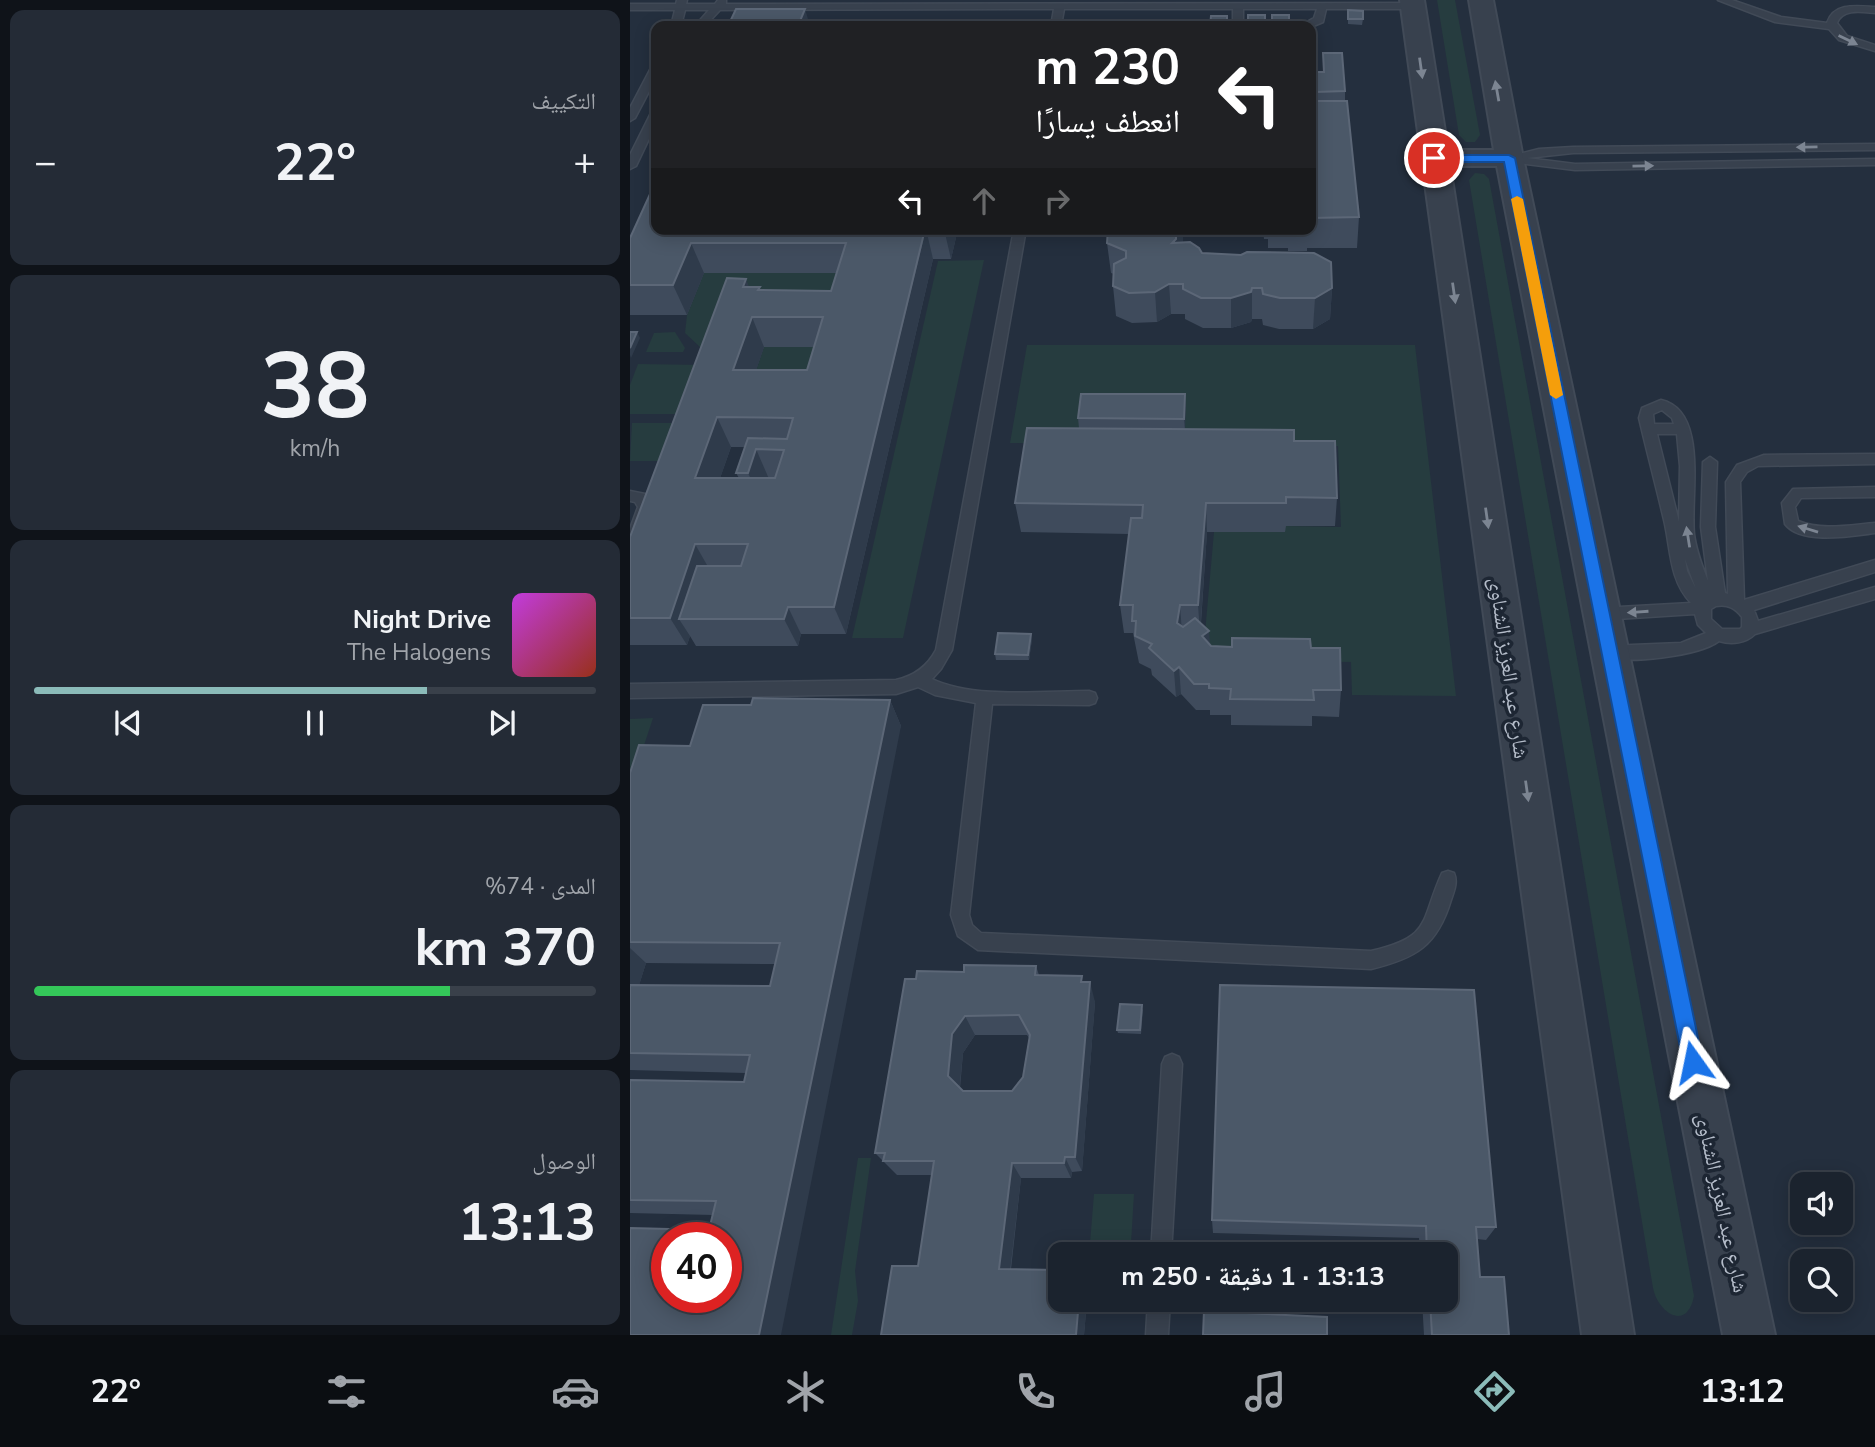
<!DOCTYPE html>
<html lang="ar">
<meta charset="utf-8">
<style>
body{margin:0;font-family:"Nunito Sans","Noto Naskh Arabic",sans-serif;background:#242b36;color:#f1f3f6;direction:rtl;height:100vh;display:flex;flex-direction:column;font-size:26px;white-space:nowrap}
*{box-sizing:border-box;margin:0}
p{font-size:23px;color:#a0a4aa}
.icon{flex:none;width:38px;height:38px;fill:none;stroke:currentColor;stroke-width:2;stroke-linecap:round;stroke-linejoin:round}
.map{position:relative;flex:1;overflow:hidden;direction:ltr}
.side{display:flex;flex-direction:column;gap:10px;padding:10px;background:#0f1319;width:630px}
.side>*{flex:none}
.guide{position:absolute;left:21px;top:21px;width:665px;height:214px;border-radius:14px;box-shadow:0 4px 18px #0003,0 0 0 2px #39404a;direction:rtl;background:#202124;color:#fff;overflow:hidden}
.controls{position:absolute;left:1160px;top:1172px;display:grid;gap:14px}
.controls a{display:grid;place-items:center;width:63px;height:63px;border-radius:14px;background:#1b232e;box-shadow:0 4px 18px #0003,0 0 0 2px #39404a;font-size:35px}
.speed{position:absolute;left:21px;top:1222px;display:flex;gap:14px;font-size:35px;font-weight:700;text-align:center}
.speed>*{display:grid;place-content:center;width:91px;height:91px;border-radius:50%;background:#1b232e;box-shadow:0 4px 18px #0003,0 0 0 2px #39404a;line-height:1}
.speed .limit{border:10px solid #d22;background:#fff;color:#111}
.pin{position:absolute;display:grid;place-items:center;width:60px;height:60px;color:#fff;margin:-30px;border:4px solid #fff;border-radius:50%;box-shadow:0 2px 7px #0007}
.me{position:absolute;width:77px;margin:-38px;rotate:348deg;stroke-linejoin:round;filter:drop-shadow(0 0 5px #0008)}
.turn{display:flex;align-items:center;gap:24px;height:147px;padding:0 21px;font-size:32px}
.turn .icon{width:91px;height:91px;stroke-width:2.5}
.turn b{display:block;font-size:49px;line-height:60px}
.lanes{display:flex;align-items:center;height:66px;padding:0 21px;background:#0003;justify-content:center;gap:35px;direction:ltr}
.lanes .off{opacity:.35}
.big{font-size:52px;font-weight:700;line-height:1.1}
.side .tile{flex:1;display:flex;flex-direction:column;justify-content:center;gap:10px;min-width:0;padding:0 24px;border-radius:14px;background:#242b36}
.side .dial{align-items:center;gap:0}
.dial b{font-size:91px;line-height:1}
.song{display:flex;align-items:center;gap:21px}
.cover{width:84px;height:84px;border-radius:10px;background:linear-gradient(135deg,hsl(290 70% 55%),hsl(10 70% 35%))}
.played{height:7px;border-radius:4px;background:linear-gradient(90deg,#8bbbb9 70%,#39404a 70%)}
.keys{display:flex;justify-content:space-around;direction:ltr}
.heat{display:flex;justify-content:space-between;align-items:center;font-size:38px;direction:ltr}
.charge{height:10px;border-radius:5px;background:linear-gradient(90deg,#34c759 74%,#39404a 0)}
.trip{position:absolute;left:418px;top:1242px;width:410px;height:70px;border-radius:14px;background:#1b232e;box-shadow:0 4px 18px #0003,0 0 0 2px #39404a;font-weight:700;line-height:70px;text-align:center;direction:rtl}
.tabs{display:flex;height:112px;justify-content:space-around;align-items:center;background:#0b0e12;color:#a0a4aa}
.tabs .icon{width:49px;height:49px}
.tabs .selected{color:#8bbbb9}
.tabs b{font-size:32px;color:#f1f3f6}
main{display:flex;flex:1;min-height:0}
.map>svg:first-child{display:block}
.green{fill:#263c3f}
.lines{fill:none;stroke-linecap:round;stroke-linejoin:round}
.service-casing{stroke:#414a57;stroke-width:3}
.tertiary-casing{stroke:#414a57;stroke-width:4}
.service{fill:#38414e;fill-rule:evenodd}
.tertiary{fill:#38414e;fill-rule:evenodd}
.wall{fill:#3f4b5c;fill-rule:evenodd}
.shaded-wall{fill:#2f3b4b}
.building{fill:#4b5868;stroke:#5c6777;stroke-width:2;fill-rule:evenodd}
.oneway{fill:#7c8592}
.route{fill:#1a73e8;stroke:#114b97;stroke-width:2}
.slow{fill:#f59e0b}
.labels{text-anchor:middle;stroke-width:7;stroke-linejoin:round;paint-order:stroke}
.street-label{font-size:21px;fill:#b4bcc9;stroke:#1d2633}
</style>
<main>
<div class="map">
<svg width="1245" height="1335" viewBox="0 0 1245 1335">
<rect width="100%" height="100%" fill="#242f3e"/>
<g class="green">
<path d="M807 0H825L850 135 845 142H836L829 135Z"/>
<path d="M845 173 854 174 859 179 1064 1296C1057 1332 1028 1313 1023 1288L839 180Z"/>
<path d="M354 260 273 638H222L308 261Z"/>
<path d="M74 273H225L211 321 85 347H70L55 333 57 315Z"/>
<path d="M45 332 55 348 53 352H16L24 333Z"/>
<path d="M397 345H785L826 696 722 695 721 662 590 660 574 644 584 532H655V526L711 527 708 446 554 445 555 406 448 444 380 443Z"/>
<path d="M134 347H204L189 400H116Z"/>
<path d="M8 364 74 365 56 414H0V385Z"/>
<path d="M2 423H53L38 461H0Z"/>
<path d="M23 718 0 788V719Z"/>
<path d="M228 1158H241L225 1271 228 1301 222 1335H201Z"/>
<path d="M464 1194H504L501 1243H460Z"/>
</g>
<g class="lines">
<defs>
<g id="service">
<path d="M47 0H57L56 4H85L88 0H96V4L783 3 788 6 783 9H696L693 22 681 27 670 26 684 18 687 9H613V26H603V9H434L431 26H421L424 9 90 10 75 26H65L79 10H55L51 26H41L45 10H0V4H46Z"/>
<path d="M1088 0H1102L1151 17 1197 23C1204 2 1227 6 1245 7V13C1232 12 1213 8 1207 23L1217 36 1245 45V51L1209 40 1199 29 1145 22Z"/>
<path d="M26 65V78L5 118 0 121V108L21 68Z"/>
<path d="M26 110V124L6 166 0 169V155L21 113Z"/>
<path d="M1245 144V150L943 153 897 158 945 164 1245 159V165L945 170 887 163 873 158 909 149 943 147Z"/>
<path d="M384 229H396L322 650 311 669 302 679C343 699 413 691 459 691L465 693 467 698 465 703 459 705 362 704 339 915 342 925 351 933 741 951C803 937 790 921 812 873L818 871 824 873C828 882 824 891 821 900 807 946 786 958 741 969L348 950 328 936 321 915 346 703 305 695 288 687 266 694 0 698V684L266 680C284 676 297 667 306 650Z"/>
<path d="M1031 400C1079 411 1060 496 1064 534 1066 550 1072 566 1078 581L1071 527 1073 462 1080 457 1087 462 1085 527 1095 593 1098 594 1096 482 1107 465 1134 455 1245 454V464L1128 466 1117 472 1110 482 1114 600 1245 560V572L1124 610 1128 621 1245 587V599L1125 634C1116 643 1102 645 1089 641 1069 656 996 665 972 656L970 652 972 648 978 646 1051 643 1076 633 1068 625 1065 614 971 620 963 614 971 608 1061 603C1039 580 1041 549 1034 520 1026 486 1017 452 1009 418L1012 408ZM1032 410 1042 418 1044 424H1024L1023 414ZM1027 434H1047L1050 466 1049 522ZM1055 559 1066 589 1057 571ZM1086 606C1098 604 1105 608 1112 617V627L1110 629H1092L1081 619V609Z"/>
<path d="M1245 487V497L1171 498 1165 507 1168 521C1192 531 1220 525 1245 523V533C1221 536 1171 545 1155 524L1152 503 1163 489Z"/>
<path d="M0 491 15 494 22 507 7 550 0 556V529L8 507 5 502 0 501Z"/>
<path d="M542 1054 549 1057 552 1064 541 1255H521L532 1064 535 1057Z"/>
<path d="M518 1300H540L538 1335H516Z"/>
</g>
<path id="tertiary" d="M770 0H794L818 150H864L839 0H863L893 158 1145 1335H1093L867 166H820L1004 1335H952Z"/>
</defs>
<use href="#service" class="service-casing"/>
<use href="#tertiary" class="tertiary-casing"/>
<use href="#service" class="service"/>
<use href="#tertiary" class="tertiary"/>
</g>
<g class="wall">
<path d="M718 10 733 19 732 25 718 24Z"/>
<path d="M693 53 715 91V101L729 217 727 248H677V251H658V248H638V239H634L633 229H681V101H685V72H693Z"/>
<path d="M26 229H328L321 259H303L216 634H171L168 646H66L60 636 57 645H0V537L120 287 131 290 201 291 206 273H74L57 315H0V238ZM134 347H184L177 370H126ZM101 447H115L106 473 109 478H90Z"/>
<path d="M553 242 572 253 702 288 700 319 683 329H649L633 325 632 319H622L621 322 601 328H573L555 319V314H541L527 322 502 323 486 316 483 286 484 274 481 273 477 243Z"/>
<path d="M555 394V429L664 441 707 498 705 526H656L655 532H577L571 623 581 646 681 648 711 690 709 717 682 716V726L601 725V715H580V710H566L551 694 546 697 522 675 521 669 509 663 503 633H494L490 605 499 534 391 532 385 503 449 428 448 418Z"/>
<path d="M402 639 399 660H366L365 654Z"/>
<path d="M260 700 271 726 79 1230 83 1215 0 1213V1080L114 1082 116 1073 0 1070V773L60 746 121 705ZM16 963 145 964 140 986 9 985Z"/>
<path d="M406 966 409 975 454 982 465 1002 452 1171 442 1172 441 1178H391L381 1269 426 1270 430 1276V1300L457 1301 454 1335H251L288 1266 302 1175H267L245 1153 286 979 334 972ZM345 1035H397L399 1038 393 1077 382 1091H333L330 1088 333 1053Z"/>
<path d="M513 1009 511 1034 488 1033 487 1030Z"/>
<path d="M582 1220 866 1227 856 1240 847 1239 850 1277 879 1335H794L792 1300H816V1255H790L789 1238 583 1233Z"/>
</g>
<g class="shaded-wall">
<path d="M175 9 180 26H168Z"/>
<path d="M296 229 303 259 216 634 204 607Z"/>
<path d="M314 229H328L321 259Z"/>
<path d="M546 229H553V244L542 243Z"/>
<path d="M61 243 74 273 57 315 43 285Z"/>
<path d="M116 279 128 309 113 287Z"/>
<path d="M539 284 541 314 527 322 525 292Z"/>
<path d="M622 288V319L621 322 601 328V298Z"/>
<path d="M702 288 700 319 683 329 685 298Z"/>
<path d="M122 317 134 347 116 400 103 370Z"/>
<path d="M7 332 10 338 1 358 0 355V348Z"/>
<path d="M555 394 556 406 555 431 554 419Z"/>
<path d="M87 417 101 447 80 507 65 478Z"/>
<path d="M126 449 139 479 132 502 118 473Z"/>
<path d="M576 503 577 532 570 633 568 605Z"/>
<path d="M65 544 81 572 49 619 60 636 57 645 40 618Z"/>
<path d="M550 605 552 633 547 623Z"/>
<path d="M158 607 171 634 168 646 154 619Z"/>
<path d="M579 631 581 658 572 636Z"/>
<path d="M401 634 402 639 399 660 398 655Z"/>
<path d="M549 667 551 694 546 697 544 671Z"/>
<path d="M260 700 271 726 151 1335H129Z"/>
<path d="M0 948 16 963 3 1005 0 1002Z"/>
<path d="M460 982 465 1002 452 1171 445 1157Z"/>
<path d="M335 1016 345 1035 333 1053 329 1093 318 1076 322 1034Z"/>
<path d="M435 1157 442 1172 441 1178 434 1163Z"/>
<path d="M382 1163 391 1178 379 1280 369 1269Z"/>
<path d="M426 1270 430 1276V1297L424 1289Z"/>
<path d="M449 1300H457L454 1335H446Z"/>
</g>
<g class="building">
<path d="M106 9H175L168 26H98Z"/>
<path d="M718 10 733 11V19H718Z"/>
<rect x="618" y="15" width="17" height="11"/>
<rect x="642" y="15" width="17" height="11"/>
<path d="M581 16H597V26H580Z"/>
<path d="M290 21H311L310 26H289Z"/>
<path d="M596 24H612V26H597Z"/>
<path d="M693 53H712L715 91 686 92 685 72H694Z"/>
<path d="M681 101H717L729 217 681 218Z"/>
<path d="M26 181V229H295L204 607H158L154 619H49L67 566H111L118 544H65L40 618H0V537L97 278 116 279 113 287H130L128 290 201 291 216 243H61L43 285H0V238ZM122 317H193L177 370H103ZM87 417 163 418 157 439 118 438 106 473H118L126 449 154 450 145 478H65Z"/>
<path d="M478 229H546V239L542 243 560 242 569 248 572 253 611 255 617 252 684 253 701 262 702 288 685 298H650L633 294 632 288H622L621 292 601 298H571L553 289V284H539L525 292 499 293 483 286 484 264 496 258V251L477 243Z"/>
<path d="M0 332H7L0 348Z"/>
<path d="M451 394H555L554 419 448 418Z"/>
<path d="M397 428 664 430V441H705L707 498 656 497V503H576L568 605H550L547 623 553 627 565 618 579 631 572 636 581 646 602 647V638L680 639 681 648H710L711 690H683L684 700 600 699 601 689 579 688V684H564L549 667 544 671 519 648 522 644 505 636 506 621H502L503 605H490L501 518H512L513 505 385 503Z"/>
<path d="M368 633 401 634 398 655 365 654Z"/>
<path d="M123 698 260 700 129 1335H0V1228L79 1230 86 1201 0 1200V1080L114 1082 120 1055 0 1053V985L140 986 150 943 0 942V773L9 745 60 746 73 705H121ZM37 1237H96V1297H37Z"/>
<path d="M334 965 406 966 405 975 452 976 451 982H460L445 1157H435L434 1163H382L369 1269 426 1270 424 1289 430 1290V1300H449L446 1335H251L262 1266H288L304 1161H253L255 1153H245L275 979H286L287 971 334 972ZM389 1015 400 1035 393 1077 382 1091H333L318 1076 322 1034 335 1016Z"/>
<path d="M590 985 844 990 866 1227H846L850 1277H874L879 1335H802L800 1300H816V1255H797L796 1226 582 1220Z"/>
<path d="M490 1004 512 1005 510 1030H487Z"/>
<path d="M574 1311 697 1317V1335H573Z"/>
</g>
<defs><path id="oneway-solid" d="M-6-.8H1V-3.2L6.5 0L1 3.2V.8H-6Z" transform="scale(1.75)"/></defs>
<g class="oneway">
<use href="#oneway-solid" transform="translate(1218 40) rotate(26)"/>
<use href="#oneway-solid" transform="translate(791 68) rotate(82)"/>
<use href="#oneway-solid" transform="translate(867 91) rotate(-100)"/>
<use href="#oneway-solid" transform="translate(1177 147) rotate(179)"/>
<use href="#oneway-solid" transform="translate(1013 166) rotate(-1)"/>
<use href="#oneway-solid" transform="translate(824 293) rotate(82)"/>
<use href="#oneway-solid" transform="translate(857 518) rotate(82)"/>
<use href="#oneway-solid" transform="translate(1178 529) rotate(-163)"/>
<use href="#oneway-solid" transform="translate(1058 537) rotate(-99)"/>
<use href="#oneway-solid" transform="translate(1008 612) rotate(176)"/>
<use href="#oneway-solid" transform="translate(897 791) rotate(82)"/>
</g>
<path class="route" d="M879 155 885 158 1073 1062 1070 1069 1063 1071 1056 1069 1053 1062 874 162H804L798 158 804 155Z"/>
<path class="slow" d="M887 196 893 199 933 395 926 399 920 395 881 199Z"/>
<g class="labels">
<g class="street-label">
<text transform="translate(879 668) rotate(82)" y="7">شارع عبد العزيز الشناوى</text>
<text transform="translate(1092 1203) rotate(78)" y="7">شارع عبد العزيز الشناوى</text>
</g>
</g>
</svg>
<div class="controls">
<a><svg class="icon" aria-label="sound" viewBox="0 0 24 24"><path d="M4 9h4l5-4v14l-5-4H4zM17 9q2 3 0 6"/></svg></a>
<a><svg class="icon" aria-label="search" viewBox="0 0 24 24"><circle cx="10" cy="10" r="6"/><path d="M15 15l6 6"/></svg></a>
</div>
<div class="speed"><div class="limit">40</div></div>
<div class="pin" style="left:804px;top:158px;background:#d93025"><svg class="icon" aria-label="arrive" viewBox="0 0 24 24"><path d="M6 21V4h12l-3 4 3 4H6"/></svg></div>
<svg class="me" style="left:1063px;top:1062px" viewBox="-20 -20 40 40"><path d="M0-17L14 15 0 8-14 15z" fill="#1a73e8" stroke="#fff" stroke-width="4"/></svg>
<div class="trip">13:13 · 1 دقيقة · 250 m</div>
<div class="guide">
<div class="turn"><svg class="icon" aria-label="left" viewBox="0 0 24 24"><path d="M17 20v-9H6M10 6l-5 5 5 5"/></svg><div><b>230 m</b>انعطف يسارًا</div></div>
<div class="lanes"><svg class="icon" aria-label="left" viewBox="0 0 24 24"><path d="M17 20v-9H6M10 6l-5 5 5 5"/></svg><svg class="icon off" aria-label="ahead" viewBox="0 0 24 24"><path d="M12 20V5M6 11l6-6 6 6"/></svg><svg class="icon off" aria-label="right" viewBox="0 0 24 24"><path d="M7 20v-9h11M14 6l5 5-5 5"/></svg></div>
</div>
</div>
<section class="side">
<div class="tile"><p>التكييف</p>
<div class="heat"><a>−</a><b class="big">22°</b><a>+</a></div>
</div>
<div class="tile dial"><b>38</b><p>km/h</p></div>
<div class="tile">
<div class="song"><i class="cover"></i><div><b>Night Drive</b><p>The Halogens</p></div></div>
<div class="played"></div>
<div class="keys"><svg class="icon" aria-label="previous" viewBox="0 0 24 24"><path d="M18 5L8 12l10 7zM5 5v14"/></svg><svg class="icon" aria-label="pause" viewBox="0 0 24 24"><path d="M8 5v14M16 5v14"/></svg><svg class="icon" aria-label="next" viewBox="0 0 24 24"><path d="M6 5l10 7-10 7zM19 5v14"/></svg></div>
</div>
<div class="tile"><p>المدى · 74%</p><b class="big">370 km</b><div class="charge"></div></div>
<div class="tile"><p>الوصول</p><b class="big">13:13</b></div>
</section>
</main>
<nav class="tabs">
<b>13:12</b>
<svg class="icon selected" aria-label="directions" viewBox="0 0 24 24"><path d="M12 3l9 9-9 9-9-9zM9 14v-3h6M13 9l2 2-2 2"/></svg>
<svg class="icon" aria-label="music" viewBox="0 0 24 24"><path d="M9 18V5l10-2v13"/><circle cx="6" cy="18" r="3"/><circle cx="16" cy="16" r="3"/></svg>
<svg class="icon" aria-label="phone" viewBox="0 0 24 24"><path d="M5 4h4l2 5-3 2q2 4 5 5l2-3 5 2v4C11 20 4 13 5 4z"/></svg>
<svg class="icon" aria-label="climate" viewBox="0 0 24 24"><path d="M12 3v18M4 7l16 10M4 17L20 7"/></svg>
<svg class="icon" aria-label="car" viewBox="0 0 24 24"><path d="M5 17H2v-5l4-1 3-4h7l3 4 3 1v5h-3M9 17h6M6 11h13"/><circle cx="7" cy="17" r="2"/><circle cx="17" cy="17" r="2"/></svg>
<svg class="icon" aria-label="filters" viewBox="0 0 24 24"><path d="M4 7h16M4 17h16"/><circle cx="9" cy="7" r="2"/><circle cx="15" cy="17" r="2"/></svg>
<b>22°</b>
</nav>
